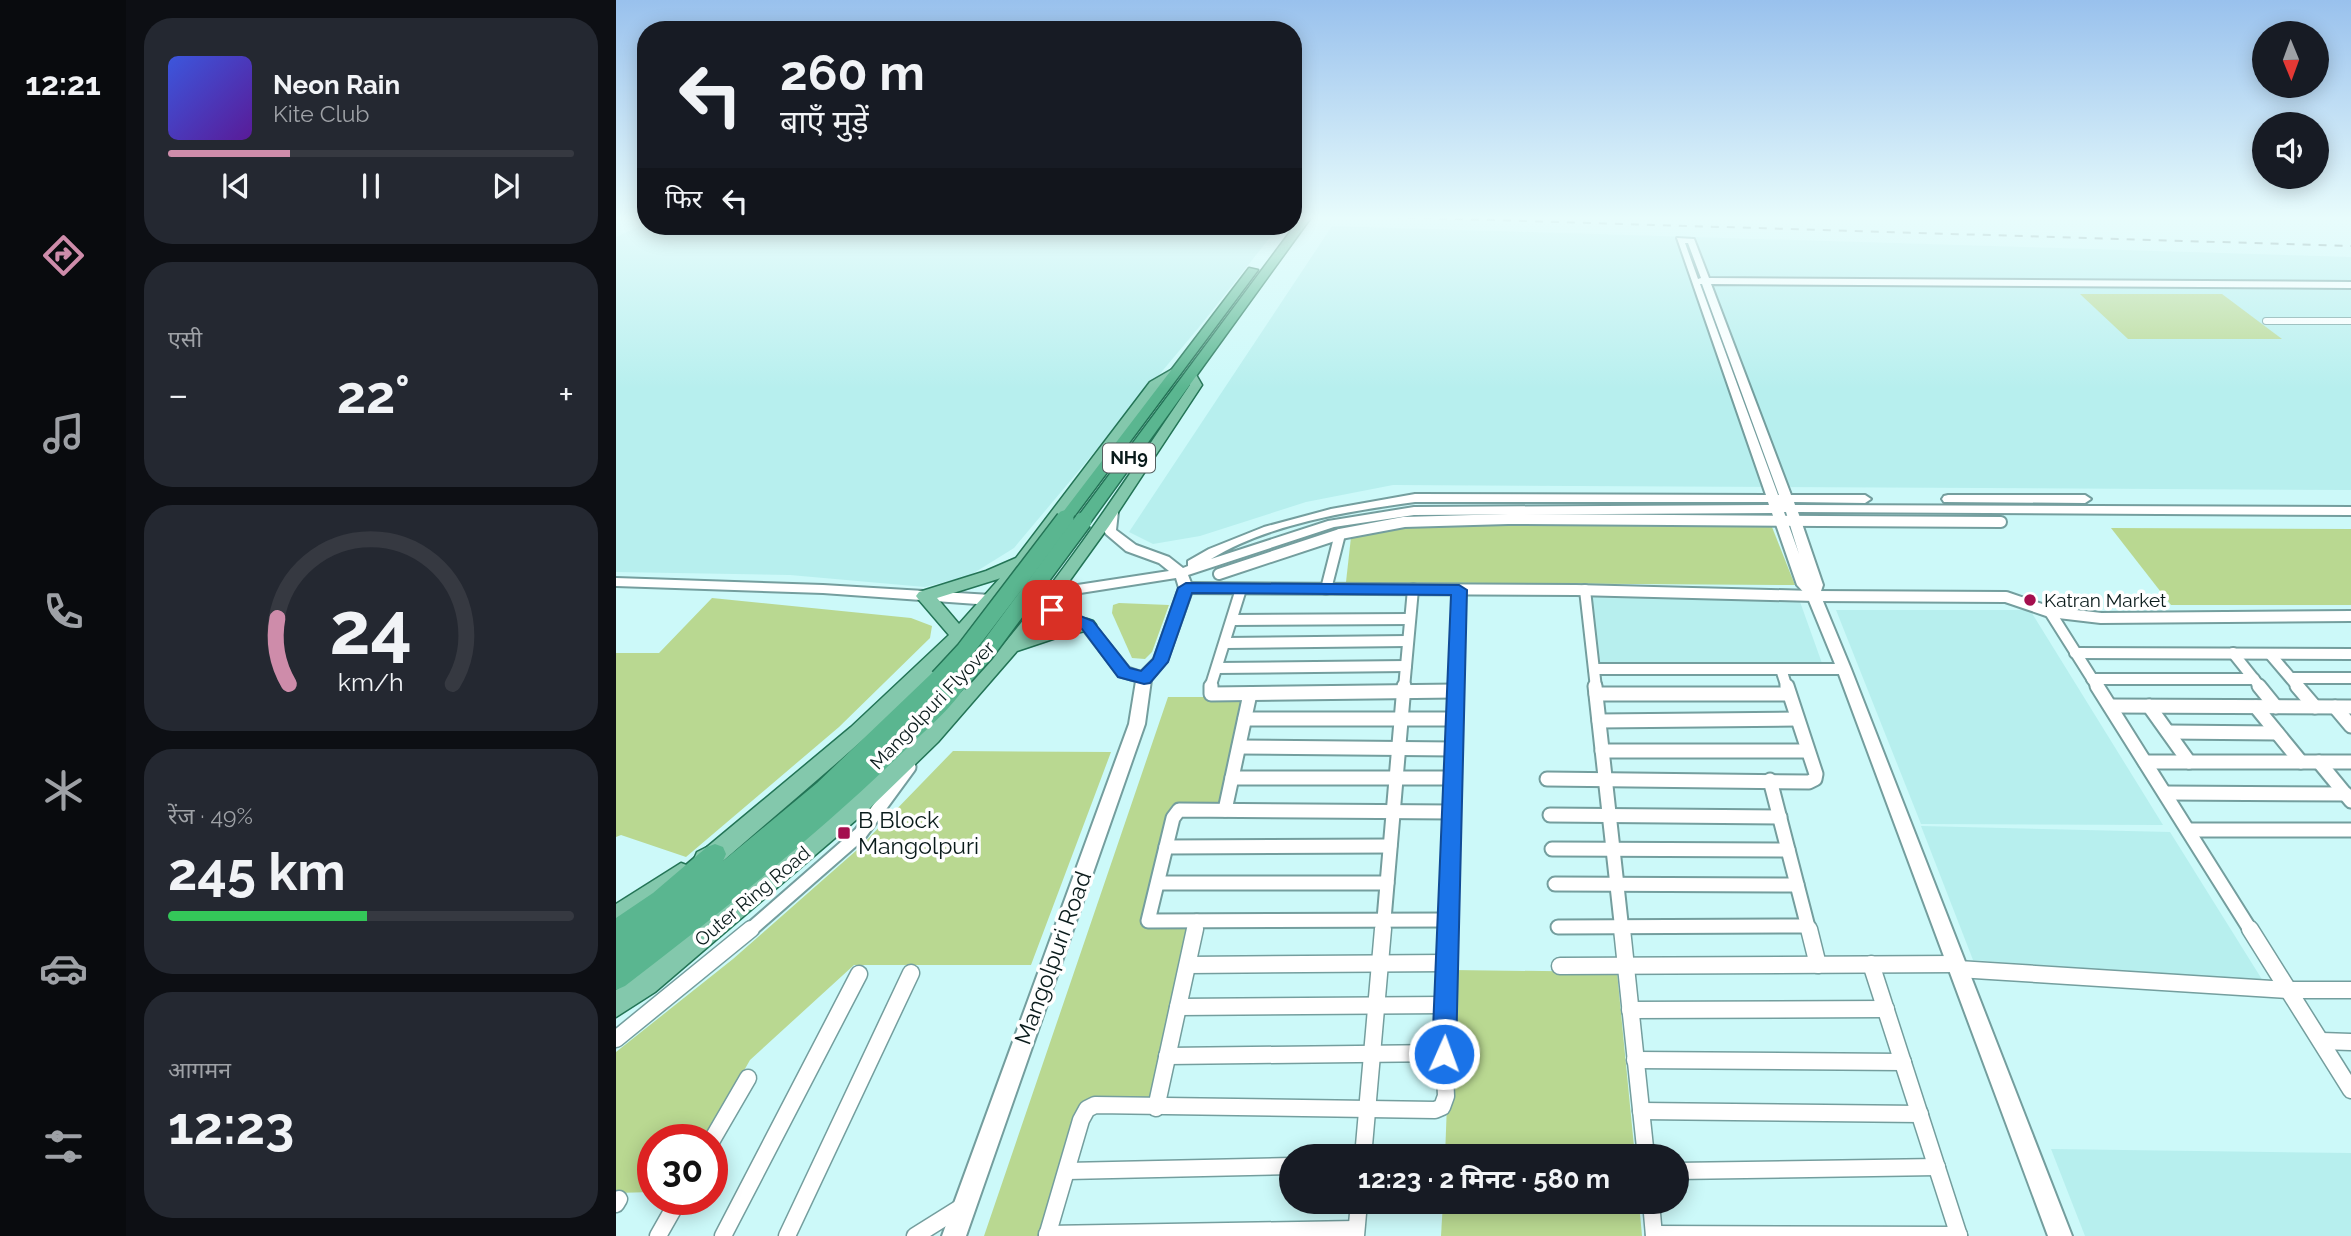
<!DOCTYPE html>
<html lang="hi">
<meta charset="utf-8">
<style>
body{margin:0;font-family:Raleway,"Noto Sans Devanagari",sans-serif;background:#242831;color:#f1f3f6;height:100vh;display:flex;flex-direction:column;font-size:26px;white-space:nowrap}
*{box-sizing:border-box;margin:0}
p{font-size:23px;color:#9ea1a6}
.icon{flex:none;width:38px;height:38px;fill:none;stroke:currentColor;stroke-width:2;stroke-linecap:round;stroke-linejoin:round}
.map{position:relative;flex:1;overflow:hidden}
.panel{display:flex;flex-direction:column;gap:18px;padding:18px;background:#0d0f14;width:490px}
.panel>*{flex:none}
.top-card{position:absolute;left:21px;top:21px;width:665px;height:214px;border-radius:28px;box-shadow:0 4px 18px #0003;background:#171b24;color:#f1f3f6;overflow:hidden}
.needle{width:46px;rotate:179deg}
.controls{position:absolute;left:1636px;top:21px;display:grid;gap:14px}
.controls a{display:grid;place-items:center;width:77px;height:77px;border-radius:50%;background:#171b24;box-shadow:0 4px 18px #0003;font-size:35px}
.speed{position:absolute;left:21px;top:1124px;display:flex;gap:14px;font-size:35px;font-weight:700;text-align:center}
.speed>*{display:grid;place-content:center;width:91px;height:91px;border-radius:50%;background:#171b24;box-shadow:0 4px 18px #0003;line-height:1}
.speed .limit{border:10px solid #d22;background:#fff;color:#111}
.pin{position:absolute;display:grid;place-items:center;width:60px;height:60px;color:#fff;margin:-30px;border-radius:14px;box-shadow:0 4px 10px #0006}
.me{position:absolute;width:77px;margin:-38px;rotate:2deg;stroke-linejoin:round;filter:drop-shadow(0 0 5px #0008)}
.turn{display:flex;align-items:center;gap:24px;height:147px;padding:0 28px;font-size:32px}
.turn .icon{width:91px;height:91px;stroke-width:2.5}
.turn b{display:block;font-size:49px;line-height:60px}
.then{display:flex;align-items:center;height:66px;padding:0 28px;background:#0003;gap:14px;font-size:26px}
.big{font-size:52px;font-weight:700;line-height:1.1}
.panel .card{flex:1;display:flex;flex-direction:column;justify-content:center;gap:10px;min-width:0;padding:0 24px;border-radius:28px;background:#242831}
.panel .dial{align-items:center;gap:0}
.dial svg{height:182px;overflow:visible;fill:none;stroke:#363941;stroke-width:7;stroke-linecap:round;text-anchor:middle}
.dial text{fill:#f1f3f6;stroke:none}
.song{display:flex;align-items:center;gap:21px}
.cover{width:84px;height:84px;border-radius:10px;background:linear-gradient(135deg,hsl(230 70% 55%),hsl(270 70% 35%))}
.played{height:7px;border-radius:4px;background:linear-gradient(90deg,#ce8caa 30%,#363941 30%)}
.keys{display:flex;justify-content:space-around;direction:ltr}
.heat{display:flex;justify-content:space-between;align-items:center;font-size:38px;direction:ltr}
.charge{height:10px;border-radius:5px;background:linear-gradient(90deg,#34c759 49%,#363941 0)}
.trip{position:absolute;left:663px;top:1144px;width:410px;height:70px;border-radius:35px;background:#171b24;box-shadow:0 4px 18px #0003;font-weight:700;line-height:70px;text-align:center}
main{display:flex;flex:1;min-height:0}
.tab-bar{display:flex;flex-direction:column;width:126px;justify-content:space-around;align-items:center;background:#090b0e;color:#9ea1a6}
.tab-bar .icon{width:49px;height:49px}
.tab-bar .selected{color:#ce8caa}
.tab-bar b{font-size:32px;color:#f1f3f6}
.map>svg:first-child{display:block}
.built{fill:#b7efee}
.green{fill:#b9d891}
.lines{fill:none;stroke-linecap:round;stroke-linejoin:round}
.minor-far3-casing{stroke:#749e9e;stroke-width:8}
.minor-far2-casing{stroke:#749e9e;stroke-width:14}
.minor-far1-casing{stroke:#749e9e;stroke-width:17}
.minor-casing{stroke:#749e9e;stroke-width:19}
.tertiary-casing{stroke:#749e9e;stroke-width:4}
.primary-casing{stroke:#237456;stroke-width:3}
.trunk-casing{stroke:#237456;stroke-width:3}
.minor-far3{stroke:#fff;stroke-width:6}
.minor-far2{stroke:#fff;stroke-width:10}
.minor-far1{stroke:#fff;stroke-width:13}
.minor{stroke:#fff;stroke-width:16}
.tertiary{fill:#fff;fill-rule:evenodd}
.primary{fill:#83c8ac;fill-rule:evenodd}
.trunk{fill:#5ab690;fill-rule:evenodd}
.rail{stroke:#4c6666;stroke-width:2;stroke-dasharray:8 8;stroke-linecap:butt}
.trunk-bridge-casing{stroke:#237456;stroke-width:20;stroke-linecap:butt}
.trunk-bridge{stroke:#5ab690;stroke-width:17}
.route{fill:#1a73e8;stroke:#114b97;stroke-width:2}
.poi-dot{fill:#a40f4e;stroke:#fff;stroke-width:2.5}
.labels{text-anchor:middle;stroke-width:7;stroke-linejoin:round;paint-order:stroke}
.shield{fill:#fff;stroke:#545f5f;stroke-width:2}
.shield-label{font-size:18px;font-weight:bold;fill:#0a1b1b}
.poi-label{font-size:19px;fill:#0a1b1b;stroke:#fff;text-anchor:start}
.street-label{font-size:19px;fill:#0a1b1b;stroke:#fff}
.near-poi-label{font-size:23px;fill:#0a1b1b;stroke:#fff;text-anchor:start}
.near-street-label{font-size:23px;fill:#0a1b1b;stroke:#fff}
</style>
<main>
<nav class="tab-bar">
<b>12:21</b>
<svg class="icon selected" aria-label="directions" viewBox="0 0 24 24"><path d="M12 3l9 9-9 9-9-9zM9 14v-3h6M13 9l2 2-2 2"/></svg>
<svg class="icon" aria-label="music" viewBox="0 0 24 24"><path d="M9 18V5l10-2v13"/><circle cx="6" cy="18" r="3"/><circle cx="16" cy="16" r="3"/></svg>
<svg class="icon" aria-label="phone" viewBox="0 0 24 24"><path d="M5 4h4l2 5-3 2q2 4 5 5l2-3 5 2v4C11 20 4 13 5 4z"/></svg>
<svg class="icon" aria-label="climate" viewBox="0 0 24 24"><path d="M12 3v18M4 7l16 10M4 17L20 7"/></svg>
<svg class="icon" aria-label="car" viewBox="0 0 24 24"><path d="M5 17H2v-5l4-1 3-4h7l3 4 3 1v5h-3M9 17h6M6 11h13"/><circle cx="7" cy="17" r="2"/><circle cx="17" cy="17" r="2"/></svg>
<svg class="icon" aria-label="filters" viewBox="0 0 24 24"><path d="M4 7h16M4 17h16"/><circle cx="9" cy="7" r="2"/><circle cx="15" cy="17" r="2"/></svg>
</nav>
<section class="panel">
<div class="card">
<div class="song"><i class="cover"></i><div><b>Neon Rain</b><p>Kite Club</p></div></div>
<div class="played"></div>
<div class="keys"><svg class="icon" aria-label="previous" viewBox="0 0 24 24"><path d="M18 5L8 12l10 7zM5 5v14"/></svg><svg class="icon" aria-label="pause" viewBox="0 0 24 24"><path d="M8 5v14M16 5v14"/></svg><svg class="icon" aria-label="next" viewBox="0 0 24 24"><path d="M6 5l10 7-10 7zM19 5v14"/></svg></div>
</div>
<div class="card"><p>एसी</p>
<div class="heat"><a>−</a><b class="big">22°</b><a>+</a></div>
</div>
<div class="card dial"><svg viewBox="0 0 100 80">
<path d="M14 69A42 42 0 1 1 86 69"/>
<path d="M14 69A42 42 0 0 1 9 40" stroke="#ce8caa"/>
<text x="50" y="56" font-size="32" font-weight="700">24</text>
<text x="50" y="72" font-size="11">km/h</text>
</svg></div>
<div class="card"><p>रेंज · 49%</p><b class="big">245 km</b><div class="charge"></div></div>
<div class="card"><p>आगमन</p><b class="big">12:23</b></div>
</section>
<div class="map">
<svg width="1735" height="1236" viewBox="0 0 1735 1236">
<rect width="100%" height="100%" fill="#ccf9f9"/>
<g class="built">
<path d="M30 223V226H663L584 326 398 548 353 576 309 587 174 575 0 572V237Z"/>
<path d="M716 226 1735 257V490L777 485 690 502 584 536 537 544 513 532Z"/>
<path d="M975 597 1183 599 1207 666 983 665Z"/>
<path d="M1220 610H1414L1547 825 1305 824Z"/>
<path d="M1305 826 1554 832 1647 981 1357 960Z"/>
<path d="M1435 1149 1735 1153V1236H1469Z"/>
</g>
<g class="green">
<path d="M1464 294H1606L1666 339H1512Z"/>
<path d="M883 525 1156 527 1179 585 730 582 735 537 791 526Z"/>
<path d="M1495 528 1735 529V605H1555Z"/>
<path d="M96 598 295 618 316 626 314 638 223 727 70 857 5 835 0 837V653H43Z"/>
<path d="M503 603 553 605 536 652 529 659 516 658 496 613 497 605Z"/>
<path d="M552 697H630L606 806 560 805 525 926H575L533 1102 465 1103 425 1236H368Z"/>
<path d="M337 751 495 752 415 965H238L134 1060 89 1139H37V1192L0 1193V1052L117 959 242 849Z"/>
<path d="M836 970 1001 972 1019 1157H829Z"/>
<path d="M827 1202H1023L1026 1236H825Z"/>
</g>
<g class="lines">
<defs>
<path id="minor-far3" d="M1650 321H1735"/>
<g id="minor-far2">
<path d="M603 574 724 534 788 522 892 519 1385 522"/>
<path d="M570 588 960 590 1198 596 1390 597 1434 612 1485 618 1735 616"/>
<path d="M710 589 724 534"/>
<path d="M969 590 980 688"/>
<path d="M1434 612 1482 688"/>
<path d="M616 620 794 619"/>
<path d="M609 643 792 641"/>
<path d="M1459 653 1735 654"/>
<path d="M1617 653 1645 688"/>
<path d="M1654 654 1683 688"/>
<path d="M601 668 790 666"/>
<path d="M978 669H1228"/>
<path d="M1165 669 1171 688"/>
<path d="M1675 678H1735"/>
<path d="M1476 679H1638"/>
<path d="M594 688 625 589"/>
<path d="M788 688 797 589"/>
<path d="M840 688 843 590"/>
</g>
<g id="minor-far1">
<path d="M595 686V694L840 691"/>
<path d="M979 686 1006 931"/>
<path d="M1481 686 1635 931"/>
<path d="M1643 686 1660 707"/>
<path d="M1681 686 1699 707"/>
<path d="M980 694H1173"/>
<path d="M1494 706 1735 707"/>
<path d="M1533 706 1573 762"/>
<path d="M1640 707 1685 762"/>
<path d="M1719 707 1735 726"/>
<path d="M629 719H839"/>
<path d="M983 721 1181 719"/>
<path d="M1552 732 1661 733"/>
<path d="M623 747 838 749"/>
<path d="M986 751H1191"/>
<path d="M1529 762H1735"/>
<path d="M1703 762 1735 801"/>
<path d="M616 778H837"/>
<path d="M931 779 1193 782 1199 779 1200 774 1171 686"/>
<path d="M1154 780 1193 931"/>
<path d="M1549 793 1730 794"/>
<path d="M609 810 634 694"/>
<path d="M934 815 1164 817"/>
<path d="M1572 830H1735"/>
<path d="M550 847 774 846"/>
<path d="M936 849 1172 850"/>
<path d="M542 883H771"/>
<path d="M939 884 1181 885"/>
<path d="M832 920 532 921 557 818 563 810 836 812"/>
<path d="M942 927 1192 926"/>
<path d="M133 931 244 834 293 767"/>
<path d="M579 931 581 921"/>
<path d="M767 931 788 686"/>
<path d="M832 931 840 686"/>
</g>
<g id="minor">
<path d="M1006 929 1030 1157"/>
<path d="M1193 929 1202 965"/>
<path d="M1634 929 1735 1090"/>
<path d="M1255 964 1343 1236"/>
<path d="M572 965 831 963"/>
<path d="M944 966 1340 964"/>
<path d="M1342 969 1672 990H1735"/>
<path d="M562 1007 830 1005"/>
<path d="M1014 1010 1270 1009"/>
<path d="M0 1039 135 929"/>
<path d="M1705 1041 1735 1042"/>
<path d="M551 1056 828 1053"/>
<path d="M1019 1060 1287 1062"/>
<path d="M540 1108 579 929"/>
<path d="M1025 1111 1304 1114"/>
<path d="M96 1140 132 1078"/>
<path d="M747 1157 767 929"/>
<path d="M451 1171 676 1166"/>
<path d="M1060 1171 1321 1167"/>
<path d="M1035 1202 1038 1236"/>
<path d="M0 1204 3 1199"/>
<path d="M431 1234 740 1229"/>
<path d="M1038 1234 1343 1235"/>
<path d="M42 1236 63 1199"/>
<path d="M107 1236 243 974"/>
<path d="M171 1236 295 973"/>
<path d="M299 1236 347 1206"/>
<path d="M431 1236 465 1120 471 1109 479 1105 819 1110 826 1107 830 1096 828 1053 832 929"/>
<path d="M740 1236 743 1202"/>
</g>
<g id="tertiary">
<path d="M1061 238 1078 239 1093 278 1735 282V288L1095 284 1175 495H1249L1255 499 1249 503 1178 502 1179 505 1735 507V515L1182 512 1207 585 1204 594 1235 669 1456 1236H1432L1221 669 1191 596 1181 585 1156 513 798 515 718 527 572 575 577 588 551 661 535 680 529 724 350 1236H326L513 724 520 681 503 676 466 628 431 613 427 605H375L207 593 0 586V578L207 585 375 595H431L455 586 553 571 543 563 510 551 490 534 488 531 490 512 496 508 502 512 500 530 520 545 553 557 567 568 572 566V561L593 549 648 527 715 509 799 494 1150 495ZM1069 243H1072L1085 278 1082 279ZM1084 284H1086L1163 495H1162ZM799 502H1152L1153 505 798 507 712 521 595 559C652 524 733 511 799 502ZM1168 512H1170L1183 554ZM560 578 563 588 538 659 525 672 513 668 476 622 442 607 440 602 458 594Z"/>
<path d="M1332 495H1469L1475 499 1469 503 1328 502 1326 499 1328 496Z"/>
</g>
<g id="primary">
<path d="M560 367 564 368V374L544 388C480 472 421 562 350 640 276 720 189 789 107 861L89 869 81 866 78 859 81 852 91 847 235 727 333 635 303 600 300 596 303 592 370 571 400 558 534 382ZM384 578 343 624 321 598 382 579Z"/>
<path d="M575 372 579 373 586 385 493 526 416 633 471 619 477 621 480 625 477 629 440 638 401 651 322 742 254 808 39 992 0 1017V990C42 961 81 927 121 895 214 820 303 743 381 652 452 569 512 476 574 385L569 376Z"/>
<path d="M65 863 73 866 76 873 73 880 0 928V904Z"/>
</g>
<g id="trunk">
<path d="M686 216H696L473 524H461L459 521 461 518Z"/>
<path d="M633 268 642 270 454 522H444L441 519 444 516Z"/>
<path d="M323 671 330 673 332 678 330 683 293 721 335 678H349L351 683C338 707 306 733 286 753 199 837 104 913 9 986L0 990V918L37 893 91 847 99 844 107 847 110 854 107 861 201 783 316 673Z"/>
</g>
</defs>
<use href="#minor-far3" class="minor-far3-casing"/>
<use href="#minor-far2" class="minor-far2-casing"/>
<use href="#minor-far1" class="minor-far1-casing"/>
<use href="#minor" class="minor-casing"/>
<use href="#tertiary" class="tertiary-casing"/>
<use href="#primary" class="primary-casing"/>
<use href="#trunk" class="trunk-casing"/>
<use href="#minor-far3" class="minor-far3"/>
<use href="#minor-far2" class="minor-far2"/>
<use href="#minor-far1" class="minor-far1"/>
<use href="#minor" class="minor"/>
<use href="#tertiary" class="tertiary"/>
<use href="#primary" class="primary"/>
<use href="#trunk" class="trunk"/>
<path class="rail" d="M743 216 1735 246"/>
<defs>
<g id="trunk-bridge">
<path d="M323 678 349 650 449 519"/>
<path d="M342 683 369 653 467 521"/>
</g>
</defs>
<use href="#trunk-bridge" class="trunk-bridge-casing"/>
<use href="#trunk-bridge" class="trunk-bridge"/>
</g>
<linearGradient id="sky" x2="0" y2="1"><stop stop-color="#99c1ed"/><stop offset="0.56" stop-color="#e8fcfc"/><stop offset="1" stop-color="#e8fcfc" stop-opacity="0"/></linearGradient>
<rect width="1735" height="389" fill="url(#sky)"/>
<path class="route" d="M570 583 843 585 851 590 840 1054 836 1062 828 1065 820 1062 816 1054 835 595 576 593 552 662 534 683 528 684 502 677 466 629 430 614 428 610 436 605 477 621 514 668 525 671 537 659 562 588Z"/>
<g class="poi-dot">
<circle cx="1414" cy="600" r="7"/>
<rect x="221" y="826" width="14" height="14" rx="3.5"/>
</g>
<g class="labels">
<rect class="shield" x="487" y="443.5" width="52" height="29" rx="5"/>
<g class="shield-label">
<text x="513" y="464">NH9</text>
</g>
<g class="poi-label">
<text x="1428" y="607">Katran Market</text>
</g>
<g class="street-label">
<text transform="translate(316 705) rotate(-46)" y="7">Mangolpuri Flyover</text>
<text transform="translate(136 896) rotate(-40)" y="7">Outer Ring Road</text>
</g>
<g class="near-poi-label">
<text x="242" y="828">B Block<tspan x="242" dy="26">Mangolpuri</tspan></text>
</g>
<g class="near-street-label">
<text transform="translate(437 958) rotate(-70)" y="8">Mangolpuri Road</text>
</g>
</g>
</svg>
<div class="controls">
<a><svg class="needle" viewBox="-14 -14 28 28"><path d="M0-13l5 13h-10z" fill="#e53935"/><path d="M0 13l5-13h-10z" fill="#9ea1a6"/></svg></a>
<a><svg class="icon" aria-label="sound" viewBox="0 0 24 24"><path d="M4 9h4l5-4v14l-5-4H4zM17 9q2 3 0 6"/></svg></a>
</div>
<div class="speed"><div class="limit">30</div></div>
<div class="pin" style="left:436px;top:610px;background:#d93025"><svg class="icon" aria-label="arrive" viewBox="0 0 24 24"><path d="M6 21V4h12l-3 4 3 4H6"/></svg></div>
<svg class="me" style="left:828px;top:1054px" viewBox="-20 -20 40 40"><circle r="17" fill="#1a73e8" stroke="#fff" stroke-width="3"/><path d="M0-11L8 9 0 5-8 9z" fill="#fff"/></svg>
<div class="trip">12:23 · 2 मिनट · 580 m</div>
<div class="top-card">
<div class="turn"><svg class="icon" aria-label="left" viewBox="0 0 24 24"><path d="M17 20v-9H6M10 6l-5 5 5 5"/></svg><div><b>260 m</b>बाएँ मुड़ें</div></div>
<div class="then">फिर<svg class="icon" aria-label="left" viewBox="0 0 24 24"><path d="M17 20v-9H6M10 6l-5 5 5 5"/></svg></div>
</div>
</div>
</main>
